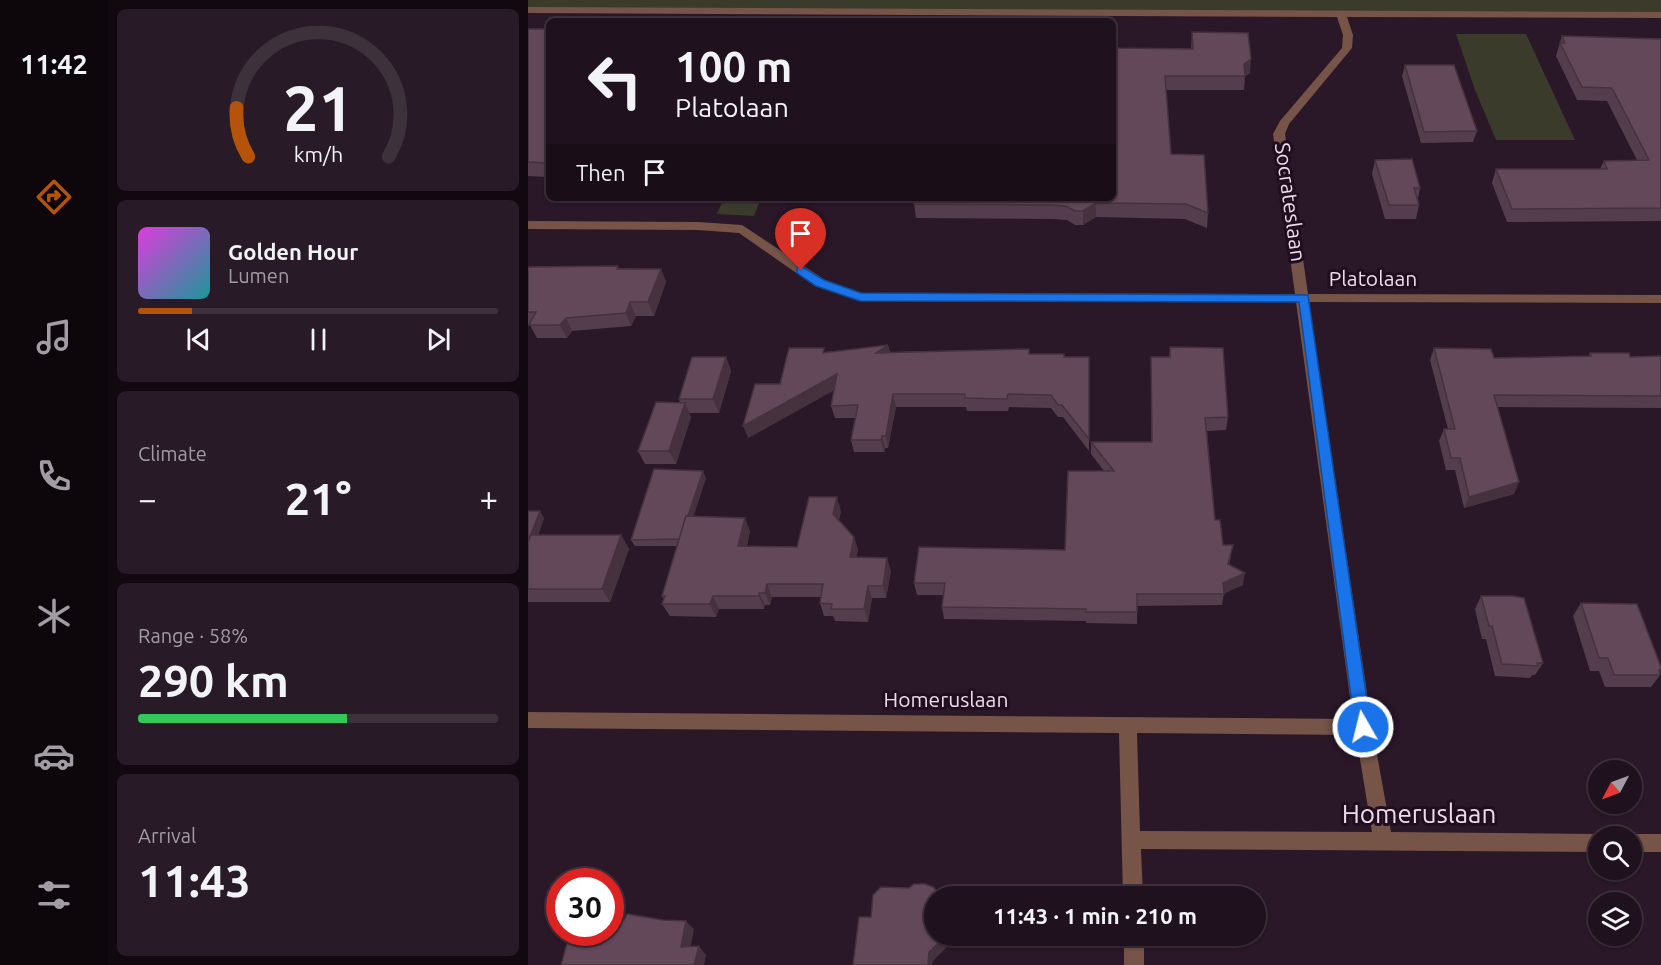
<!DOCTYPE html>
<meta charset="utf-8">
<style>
body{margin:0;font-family:Ubuntu,sans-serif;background:#281a27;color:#f1f3f6;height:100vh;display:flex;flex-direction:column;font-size:22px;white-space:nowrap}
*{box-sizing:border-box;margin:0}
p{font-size:20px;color:#a29da4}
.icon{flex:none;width:33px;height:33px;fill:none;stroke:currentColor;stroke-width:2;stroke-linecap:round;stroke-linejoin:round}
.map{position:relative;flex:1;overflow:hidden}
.drawer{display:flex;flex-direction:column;gap:9px;padding:9px;background:#120910;width:420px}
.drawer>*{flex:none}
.banner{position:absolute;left:18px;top:18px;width:570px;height:183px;border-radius:9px;box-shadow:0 2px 4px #0004,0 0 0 2px #3d313c;background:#20111e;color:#f1f3f6;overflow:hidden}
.needle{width:39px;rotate:229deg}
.buttons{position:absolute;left:1060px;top:760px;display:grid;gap:12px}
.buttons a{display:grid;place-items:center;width:54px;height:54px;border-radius:50%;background:#20111e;box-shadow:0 2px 4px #0004,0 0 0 2px #3d313c;font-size:30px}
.speed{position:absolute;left:18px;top:868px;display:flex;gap:12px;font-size:30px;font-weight:700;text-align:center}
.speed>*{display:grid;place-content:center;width:78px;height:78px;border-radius:50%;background:#20111e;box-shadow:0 2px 4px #0004,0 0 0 2px #3d313c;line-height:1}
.speed .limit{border:9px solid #d22;background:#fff;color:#111}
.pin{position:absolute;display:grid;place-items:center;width:51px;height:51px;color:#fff;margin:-62px -26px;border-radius:50% 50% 50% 0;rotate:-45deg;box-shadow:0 0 6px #0007}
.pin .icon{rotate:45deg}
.me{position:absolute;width:66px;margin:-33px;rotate:352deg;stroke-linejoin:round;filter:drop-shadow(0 0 4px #0008)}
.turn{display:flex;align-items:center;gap:21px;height:126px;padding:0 30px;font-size:27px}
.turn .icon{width:78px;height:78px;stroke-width:2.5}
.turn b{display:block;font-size:42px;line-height:51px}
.then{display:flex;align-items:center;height:57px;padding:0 30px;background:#0003;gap:12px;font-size:22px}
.big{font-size:45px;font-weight:700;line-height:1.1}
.drawer .widget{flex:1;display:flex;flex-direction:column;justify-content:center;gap:9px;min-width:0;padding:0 21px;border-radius:9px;background:#281a27}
.drawer .dial{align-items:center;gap:0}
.dial svg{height:156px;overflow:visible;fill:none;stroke:#3d313c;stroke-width:7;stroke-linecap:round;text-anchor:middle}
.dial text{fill:#f1f3f6;stroke:none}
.song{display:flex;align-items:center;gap:18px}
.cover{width:72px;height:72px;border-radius:9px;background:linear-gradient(135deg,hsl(300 70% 55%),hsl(180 70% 35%))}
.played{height:6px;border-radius:3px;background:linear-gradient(90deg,#b45309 15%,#3d313c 15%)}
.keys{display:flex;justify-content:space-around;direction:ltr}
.heat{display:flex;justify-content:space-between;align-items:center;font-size:33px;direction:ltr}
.charge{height:9px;border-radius:4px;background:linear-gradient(90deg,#34c759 58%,#3d313c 0)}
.trip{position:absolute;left:396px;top:886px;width:342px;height:60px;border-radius:30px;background:#20111e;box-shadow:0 2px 4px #0004,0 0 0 2px #3d313c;font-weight:700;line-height:60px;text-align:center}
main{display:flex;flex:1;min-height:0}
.menu{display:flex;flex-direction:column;width:108px;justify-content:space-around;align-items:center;background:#0d070c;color:#a29da4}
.menu .icon{width:42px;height:42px}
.menu .active{color:#b45309}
.menu b{font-size:27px;color:#f1f3f6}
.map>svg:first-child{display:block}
.green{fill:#3a3b2a}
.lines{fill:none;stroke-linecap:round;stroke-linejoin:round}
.minor{fill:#765448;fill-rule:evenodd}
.wall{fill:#543e4d}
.shaded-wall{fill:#45323e}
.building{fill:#624859;stroke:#45323e;stroke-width:1.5}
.route{fill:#1a73e8;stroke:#114b97;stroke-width:1.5}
.labels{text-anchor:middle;stroke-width:6;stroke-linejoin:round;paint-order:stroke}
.street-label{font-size:21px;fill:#eadce8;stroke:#200d1f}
.near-street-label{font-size:26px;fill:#eadce8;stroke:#200d1f}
</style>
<main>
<nav class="menu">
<b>11:42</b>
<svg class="icon active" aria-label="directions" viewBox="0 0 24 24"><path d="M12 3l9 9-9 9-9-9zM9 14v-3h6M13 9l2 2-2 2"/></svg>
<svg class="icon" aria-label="music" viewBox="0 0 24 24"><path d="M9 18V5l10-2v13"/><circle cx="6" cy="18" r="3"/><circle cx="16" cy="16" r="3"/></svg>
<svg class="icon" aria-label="phone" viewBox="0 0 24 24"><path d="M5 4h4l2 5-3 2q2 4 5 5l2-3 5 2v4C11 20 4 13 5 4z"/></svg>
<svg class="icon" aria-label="climate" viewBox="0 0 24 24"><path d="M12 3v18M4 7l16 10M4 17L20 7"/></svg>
<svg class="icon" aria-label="car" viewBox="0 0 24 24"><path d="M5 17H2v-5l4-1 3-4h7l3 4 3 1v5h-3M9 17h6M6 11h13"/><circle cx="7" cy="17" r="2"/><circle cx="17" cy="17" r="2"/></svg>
<svg class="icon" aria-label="filters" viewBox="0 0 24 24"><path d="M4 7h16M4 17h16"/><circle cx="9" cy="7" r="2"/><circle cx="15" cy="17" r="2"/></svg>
</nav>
<section class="drawer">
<div class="widget dial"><svg viewBox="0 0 100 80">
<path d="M14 69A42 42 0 1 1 86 69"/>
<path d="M14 69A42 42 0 0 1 8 44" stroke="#b45309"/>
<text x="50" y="56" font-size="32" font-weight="700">21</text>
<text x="50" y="72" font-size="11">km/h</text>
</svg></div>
<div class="widget">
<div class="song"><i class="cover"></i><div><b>Golden Hour</b><p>Lumen</p></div></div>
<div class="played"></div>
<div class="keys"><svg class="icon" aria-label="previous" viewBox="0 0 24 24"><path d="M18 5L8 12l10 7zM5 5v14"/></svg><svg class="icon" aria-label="pause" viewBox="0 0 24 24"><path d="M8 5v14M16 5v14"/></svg><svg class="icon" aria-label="next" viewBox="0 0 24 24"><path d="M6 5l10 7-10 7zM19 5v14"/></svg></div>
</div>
<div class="widget"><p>Climate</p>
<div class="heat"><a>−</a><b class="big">21°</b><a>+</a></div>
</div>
<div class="widget"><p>Range · 58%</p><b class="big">290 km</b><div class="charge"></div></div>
<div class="widget"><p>Arrival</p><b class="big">11:43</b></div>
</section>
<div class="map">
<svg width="1133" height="965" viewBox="0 0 1133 965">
<rect width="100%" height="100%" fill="#2a1728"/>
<g class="green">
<path d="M0 0H1133V15L0 8Z"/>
<path d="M928 34H998L1047 140H968L947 90Z"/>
<path d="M196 198H233L226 216 189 214Z"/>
</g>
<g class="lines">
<g class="minor">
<path d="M0 7 1133 12V18L819 17 825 35 824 48 761 124 757 134 780 294 1133 295V303L781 302 844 727 863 832 1071 834 1078 837H1071V852L613 849 615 897H595L591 733 0 728V712L825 719 768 302 332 301 287 286 211 233 170 230 0 229V221L170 222 214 225 297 280 333 293 767 294 745 134 752 121 814 48 815 35 809 17 0 13ZM609 733 828 735 844 832 612 831Z"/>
<path d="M1104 834H1133V852H1104V837H1097Z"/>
<rect x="596" y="936" width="20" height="29"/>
</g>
</g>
<g class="wall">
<path d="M0 29H21V177L0 176Z"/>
<path d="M664 32 722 73 717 76 716 90H638L643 154 680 213 679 228 657 219 568 217 555 225H547L539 220 524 219 388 218 386 204 585 198 591 48 663 49Z"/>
<path d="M1034 36 1133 39V221L979 222 964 183 968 169H1072L1076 161 1109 160 1079 101 1049 100 1028 56Z"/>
<path d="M877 65 949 131 945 142 893 143 874 76Z"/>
<path d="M847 160 892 188 890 198 891 205 888 219H857L844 174Z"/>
<path d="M0 267 133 269 138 282 126 316H108L103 326 44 331 39 338H9L2 325H0Z"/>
<path d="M360 345 362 352 501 349V354L536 357H561V451L535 417H530L523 408 481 407 480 411H439L438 407H368L360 448H357L356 452H326L323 440 328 418H307L303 406 306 390 220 438 252 384 297 352Z"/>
<path d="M642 347 700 417 698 430 679 431 687 520 695 545 703 557 701 565 715 585 696 593 694 605 609 606V624L558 623V621L416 619 414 607 416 595H389L386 583 537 550 576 471 563 454V442H623V357H641Z"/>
<path d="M906 348 966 358 1061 356 1062 353 1102 357 1133 356V408L969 407 986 494 936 508 927 470H918L911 441 916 429H920L902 360Z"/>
<path d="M198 357 203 371 191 413H161L163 417 148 464H117L110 451 152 403 151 399Z"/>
<path d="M178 478 165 516 222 531 219 546 269 547 313 511 311 520 326 537 330 550 328 557 363 571 358 598H344L340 622 307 621 305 616H296L292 603 293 597H244L242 605H237L236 609H191L188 617 142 616 134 604 136 599 134 596 149 546H107L103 540Z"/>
<path d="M0 511 16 518 10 535H93L101 549 82 602H0Z"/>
<path d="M953 596 1015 663 1007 675H1004L1002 678 967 676 958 639H954L947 609Z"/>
<path d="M1053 603 1133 667 1132 675 1123 687H1077L1071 671H1062L1045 616Z"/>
</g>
<g class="shaded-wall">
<path d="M723 59 722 73 717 76 716 64Z"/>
<path d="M568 203V217L555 225V211Z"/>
<path d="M133 269 138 282 126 316 120 302Z"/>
<path d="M102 302 108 316 103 326 98 313Z"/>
<path d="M38 318 44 331 39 338 32 325Z"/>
<path d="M360 345 363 358 348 353Z"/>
<path d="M198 357 203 371 191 413 185 399Z"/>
<path d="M309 374 312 387 220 438 215 426Z"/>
<path d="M365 394 368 407 360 448 358 436Z"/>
<path d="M157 403 163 417 148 464 141 451Z"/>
<path d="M354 436 357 448 356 452 353 440Z"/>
<path d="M175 471 178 478 156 546 152 539Z"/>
<path d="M991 482 986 494 936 508 941 497Z"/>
<path d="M309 497 313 511 309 528 305 514Z"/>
<path d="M12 511 16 518 5 546 1 539Z"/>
<path d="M217 518 222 531 216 559 210 546Z"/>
<path d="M93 535 101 549 82 602 74 589Z"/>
<path d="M326 537 330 550 326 570 322 557Z"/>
<path d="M359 558 363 571 358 598 355 586Z"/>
<path d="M717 573 715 585 693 595 695 583Z"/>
<path d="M239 584 244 597 242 605 237 593Z"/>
<path d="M340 586 344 598 340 622 336 609Z"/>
<path d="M231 593 237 605 236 609 231 596Z"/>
<path d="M185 596 191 609 188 617 182 604Z"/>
<path d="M158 921 166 929 161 955 153 947Z"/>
<path d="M418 936H424L423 943 405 961 404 965H400L401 952Z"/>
<path d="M171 946 178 955 176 965H166Z"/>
</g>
<g class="building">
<path d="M0 29H21V163L0 162Z"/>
<path d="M664 32 720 33 723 59 716 64 717 76H637L643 154 676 155 680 213 658 204 568 203 555 211H547L538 206 523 205 386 204 387 198H585V47L591 48 665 49Z"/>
<path d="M1034 36 1133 39V208L984 209 968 169H1079L1076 161 1121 160 1084 88 1054 87 1032 43H1037Z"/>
<path d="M877 65H926L949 131 896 132Z"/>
<path d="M884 159 892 188H886L891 205H861L847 160Z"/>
<path d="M90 266 89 269H133L120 302H102L98 313 38 318 32 325H1L8 312H0V267Z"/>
<path d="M360 345 348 353 501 349V354H536V357H561V439L534 405H530L523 395 480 394 479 399 437 398V394H365L358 436H354L353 440H323L330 405 303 406 309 374 215 426 227 384H252L261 348H296L295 353Z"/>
<path d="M642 347 695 348 700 417 677 418 687 520H692L695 545H705L700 564 717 573 695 583 696 594H609V612H557L558 609 414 607 417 583H386L391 547 537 550 540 471H586L563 442H624L623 357H642Z"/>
<path d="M906 348 963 349 966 358 1063 356 1062 353H1101L1102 357 1133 356V396L966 395 991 482 941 497 932 458H923L916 429H927Z"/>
<path d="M164 357H198L185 399H151Z"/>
<path d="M128 402 157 403 141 451H110Z"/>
<path d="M126 469 175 471 160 516H158L152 539 103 540Z"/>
<path d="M281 497H309L305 514 326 537 322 557 359 558 355 586H340L336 609H303L304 604 292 603 295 584H239L237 593H231V596H185L182 604H134L137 596H134L158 516 217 518 210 546 269 547Z"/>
<path d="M0 511H12L1 539H0Z"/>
<path d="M3 535H93L74 589H0V542Z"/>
<path d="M953 596H985L996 598 1015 663H1009L1010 666 974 664 964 626H961Z"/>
<path d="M1053 603 1109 604 1133 667V670H1131L1132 675H1086L1080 658H1071Z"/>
<path d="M386 884H397L405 887 415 897H406V936H418L401 952 400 965H325L331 917H343L345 895 353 887 381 888Z"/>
<path d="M99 914 135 920 158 921 153 947 171 946 166 965H33L42 933H82V920H96Z"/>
</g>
<path class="route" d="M273 266 296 280 333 293 780 295 843 727 841 733 835 735 830 733 827 727 771 302 332 301 288 286 269 273V267Z"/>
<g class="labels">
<g class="street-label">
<text transform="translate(762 202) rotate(82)" y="7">Socrateslaan</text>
<text x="845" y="286">Platolaan</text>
<text x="418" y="707">Homeruslaan</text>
</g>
<g class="near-street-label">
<text x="891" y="823">Homeruslaan</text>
</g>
</g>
</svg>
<div class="buttons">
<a><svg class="needle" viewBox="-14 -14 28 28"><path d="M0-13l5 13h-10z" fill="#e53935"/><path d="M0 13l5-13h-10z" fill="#a29da4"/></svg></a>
<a><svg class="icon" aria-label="search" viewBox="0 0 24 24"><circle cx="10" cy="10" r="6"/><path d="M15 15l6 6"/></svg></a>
<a><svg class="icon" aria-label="layers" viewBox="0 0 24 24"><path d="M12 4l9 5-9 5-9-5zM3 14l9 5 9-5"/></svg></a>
</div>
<div class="speed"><div class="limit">30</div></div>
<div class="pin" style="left:273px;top:270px;background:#d93025"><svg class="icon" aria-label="arrive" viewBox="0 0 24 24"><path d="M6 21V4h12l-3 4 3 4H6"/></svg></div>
<svg class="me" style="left:835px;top:727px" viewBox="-20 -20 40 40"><circle r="17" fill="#1a73e8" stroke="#fff" stroke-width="3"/><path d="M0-11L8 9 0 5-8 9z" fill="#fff"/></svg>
<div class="trip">11:43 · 1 min · 210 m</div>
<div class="banner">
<div class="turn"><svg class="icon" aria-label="left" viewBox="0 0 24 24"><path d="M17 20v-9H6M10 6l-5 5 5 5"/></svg><div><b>100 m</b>Platolaan</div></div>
<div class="then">Then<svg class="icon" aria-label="arrive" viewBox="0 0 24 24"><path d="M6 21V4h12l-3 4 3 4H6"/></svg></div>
</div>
</div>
</main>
